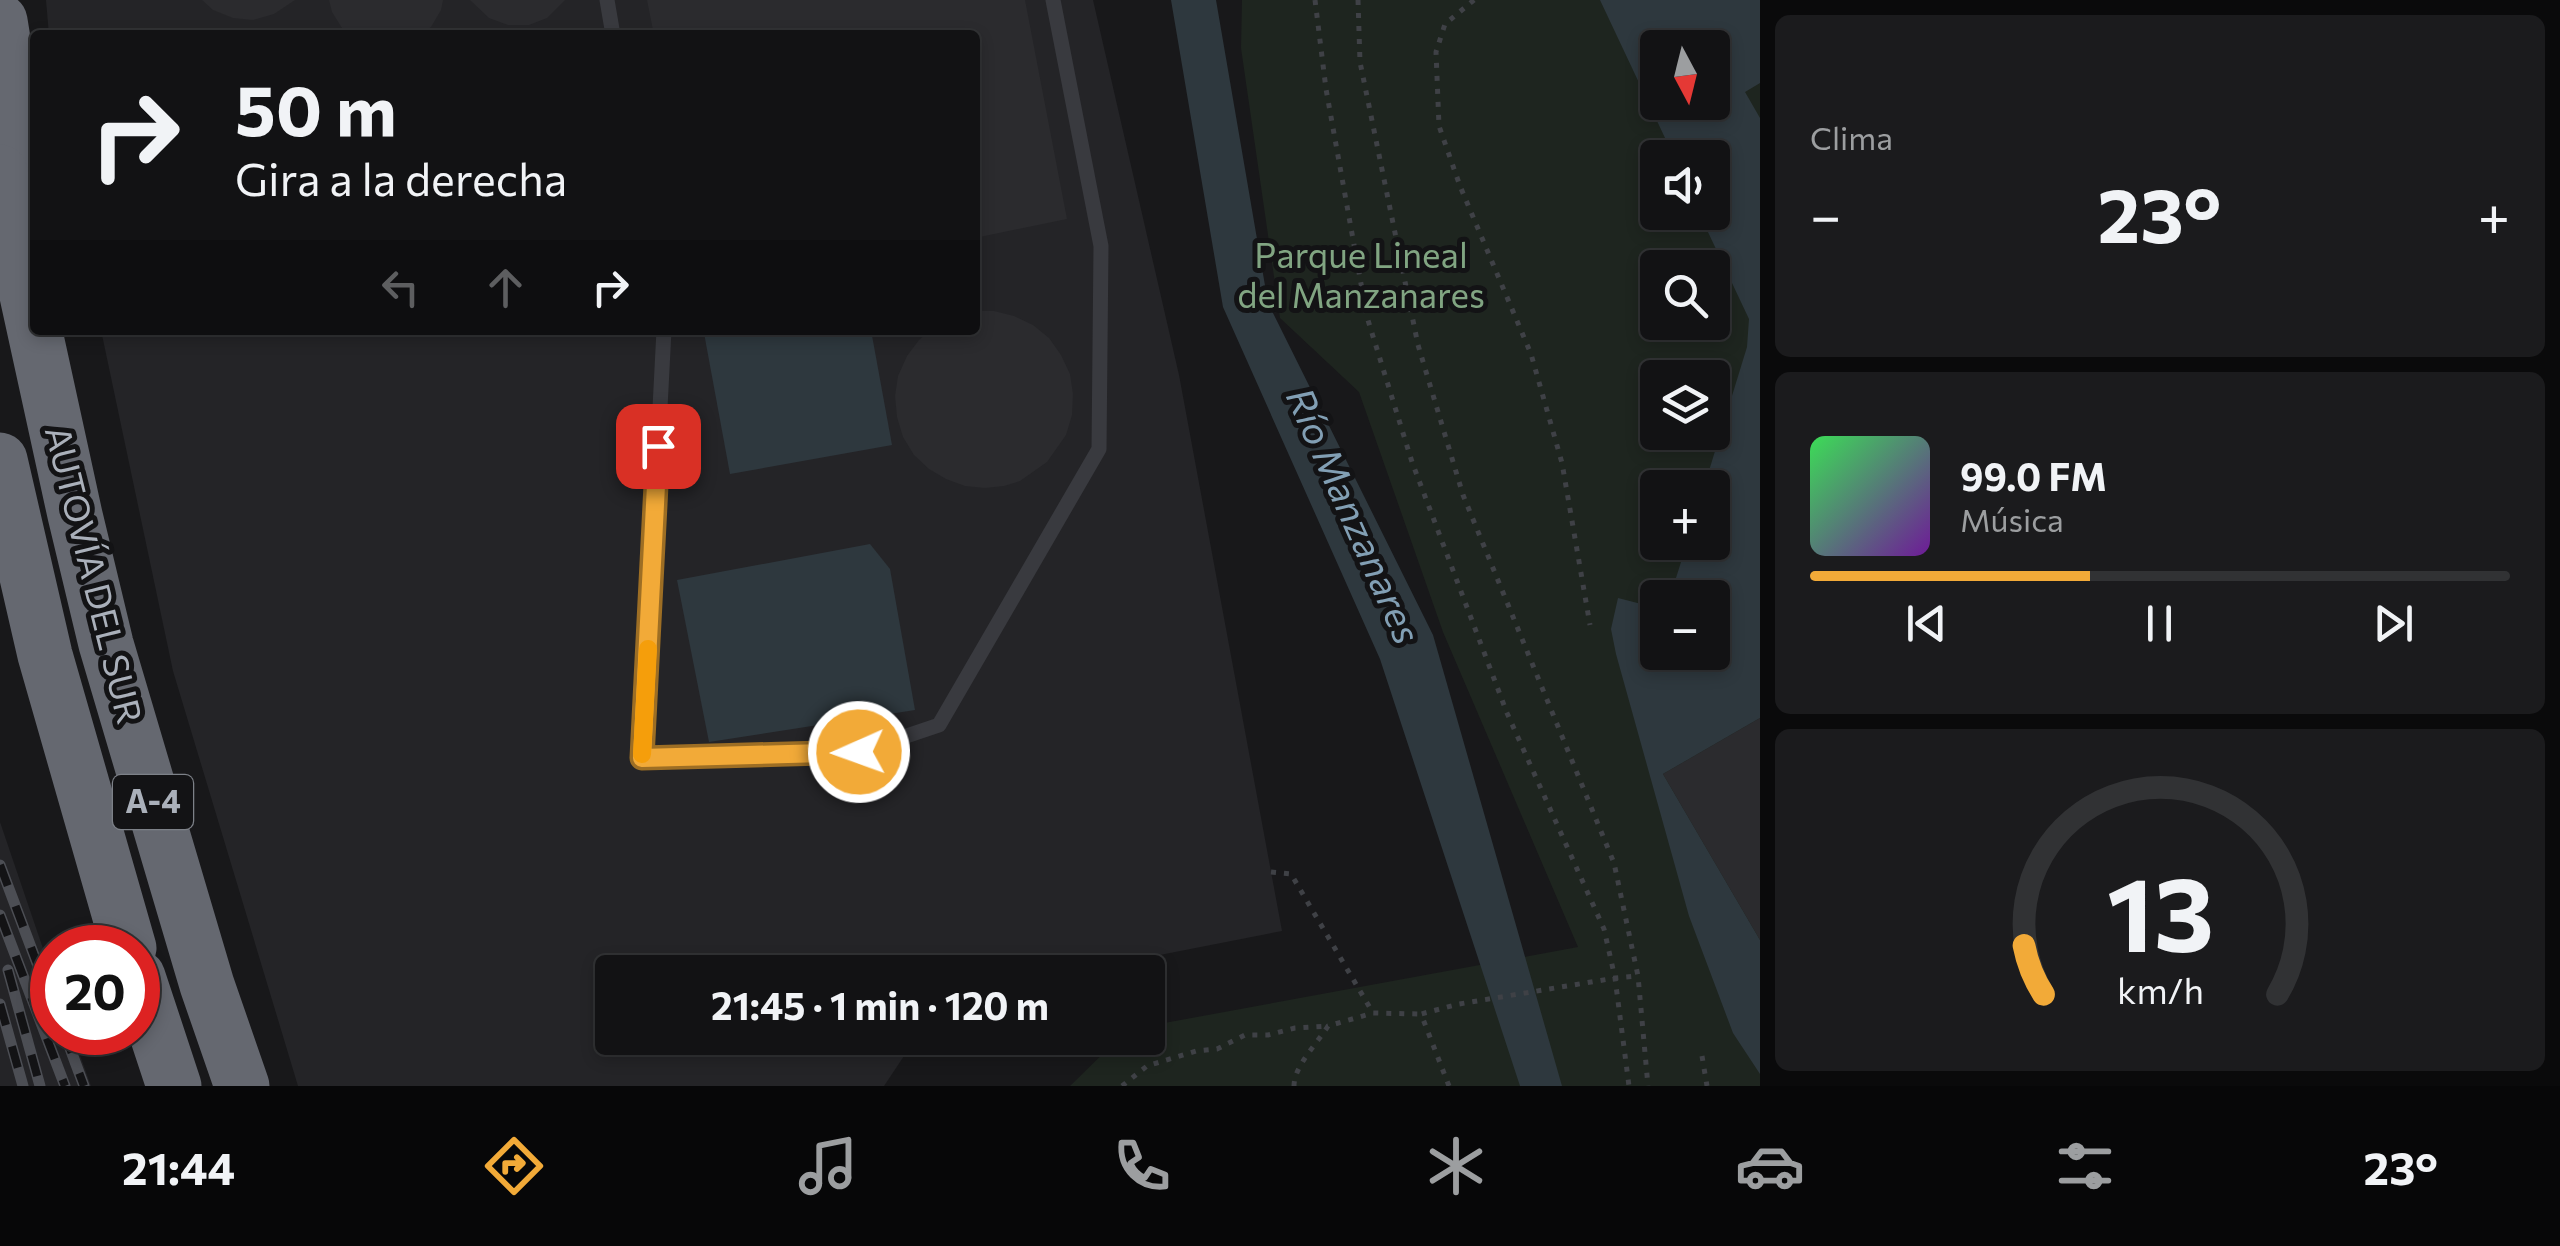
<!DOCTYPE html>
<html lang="es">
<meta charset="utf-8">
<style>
body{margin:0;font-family:Commissioner,sans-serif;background:#1b1b1d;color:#f1f3f6;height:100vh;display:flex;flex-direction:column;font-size:38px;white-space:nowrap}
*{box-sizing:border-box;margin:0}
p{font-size:32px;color:#9c9ea0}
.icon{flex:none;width:55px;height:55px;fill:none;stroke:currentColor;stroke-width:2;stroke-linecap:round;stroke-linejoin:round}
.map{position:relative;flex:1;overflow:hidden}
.sheet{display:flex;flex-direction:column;gap:15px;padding:15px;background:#0a0a0b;width:800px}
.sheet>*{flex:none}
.hud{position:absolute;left:30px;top:30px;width:950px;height:305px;border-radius:10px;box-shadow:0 5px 15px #0003,0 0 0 2px #313234;background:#121214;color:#f1f3f6;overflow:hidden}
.needle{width:65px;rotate:173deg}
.fabs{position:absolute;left:1640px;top:30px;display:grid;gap:20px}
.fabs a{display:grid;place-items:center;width:90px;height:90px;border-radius:10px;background:#121214;box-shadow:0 5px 15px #0003,0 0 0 2px #313234;font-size:50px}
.speed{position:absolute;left:30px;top:925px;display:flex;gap:20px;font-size:50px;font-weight:700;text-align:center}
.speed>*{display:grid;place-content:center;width:130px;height:130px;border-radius:50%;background:#121214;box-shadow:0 5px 15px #0003,0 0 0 2px #313234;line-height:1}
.speed .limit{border:15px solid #d22;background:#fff;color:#111}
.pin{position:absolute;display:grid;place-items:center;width:85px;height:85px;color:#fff;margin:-42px;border-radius:20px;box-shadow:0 5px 15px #0006}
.me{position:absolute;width:110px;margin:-55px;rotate:268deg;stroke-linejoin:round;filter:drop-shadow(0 0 8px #0008)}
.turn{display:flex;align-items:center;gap:35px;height:210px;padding:0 40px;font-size:45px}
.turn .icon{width:130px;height:130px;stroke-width:2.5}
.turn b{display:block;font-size:70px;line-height:85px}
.lanes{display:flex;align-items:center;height:95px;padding:0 40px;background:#0003;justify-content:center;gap:50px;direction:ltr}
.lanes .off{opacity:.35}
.big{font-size:75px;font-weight:700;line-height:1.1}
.sheet .card{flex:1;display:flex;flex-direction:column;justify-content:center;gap:15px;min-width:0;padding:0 35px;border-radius:15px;background:#1b1b1d}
.sheet .dial{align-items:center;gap:0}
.dial svg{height:260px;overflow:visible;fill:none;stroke:#313234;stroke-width:7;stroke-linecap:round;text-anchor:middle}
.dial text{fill:#f1f3f6;stroke:none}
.song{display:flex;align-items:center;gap:30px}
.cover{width:120px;height:120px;border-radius:15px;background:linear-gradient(135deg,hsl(130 70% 55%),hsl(280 70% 35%))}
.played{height:10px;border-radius:5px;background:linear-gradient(90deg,#f2aa38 40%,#313234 40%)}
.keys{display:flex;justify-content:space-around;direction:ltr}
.heat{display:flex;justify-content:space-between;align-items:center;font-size:55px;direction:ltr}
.trip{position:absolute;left:595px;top:955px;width:570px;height:100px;border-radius:10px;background:#121214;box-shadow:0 5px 15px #0003,0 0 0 2px #313234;font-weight:700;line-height:100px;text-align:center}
.tab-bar{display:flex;height:160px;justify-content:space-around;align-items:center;background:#070708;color:#9c9ea0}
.tab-bar .icon{width:70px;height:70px}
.tab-bar .active{color:#f2aa38}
.tab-bar b{font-size:45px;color:#f1f3f6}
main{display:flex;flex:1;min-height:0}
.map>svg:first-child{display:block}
.built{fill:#242427}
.green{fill:#1e251f;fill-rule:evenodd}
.water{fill:#2e383e;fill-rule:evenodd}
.building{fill:#2b2b2e}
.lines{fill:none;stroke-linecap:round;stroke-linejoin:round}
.path{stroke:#3f4146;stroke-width:5;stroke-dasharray:5 8;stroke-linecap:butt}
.service{stroke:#393a3f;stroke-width:15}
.motorway{stroke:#656870;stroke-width:55}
.rail-casing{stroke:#4c4e54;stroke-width:11}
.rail{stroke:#131315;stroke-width:8;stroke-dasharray:22;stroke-linecap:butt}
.route-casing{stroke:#9d6e24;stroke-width:25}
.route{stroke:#f2aa38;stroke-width:18}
.slow{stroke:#f59e0b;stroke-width:18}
.labels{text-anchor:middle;stroke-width:10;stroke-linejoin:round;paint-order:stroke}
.shield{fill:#131315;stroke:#7d8188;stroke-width:2.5}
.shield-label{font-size:32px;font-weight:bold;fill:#aab0ba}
.park-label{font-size:35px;fill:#81a582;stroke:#131315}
.street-label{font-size:35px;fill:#aab0ba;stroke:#131315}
.water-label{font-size:38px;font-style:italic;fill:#829fb4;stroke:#131315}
</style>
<main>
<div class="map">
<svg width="1760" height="1086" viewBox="0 0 1760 1086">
<rect width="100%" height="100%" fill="#18181a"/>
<g class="built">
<path d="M46 0H1093L1179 375 1282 931 1073 972H612V1038H916L884 1086H298L173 671 101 330H975V35H49Z"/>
<path d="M0 822 52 975V1032L72 1033 91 1086H0Z"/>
</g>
<path class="green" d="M1242 0H1760V1086H1070L1119 1038H1148V1026L1578 947 1443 632 1359 392 1280 318 1241 48ZM1658 48H1712V102H1658ZM1658 158H1712V212H1658ZM1658 268H1712V322H1658ZM1658 378H1712V432H1658ZM1658 488H1712V542H1658ZM1658 598H1712V652H1658Z"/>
<g class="water">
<path d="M1171 0H1216L1268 303 1433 635 1562 1086H1520L1380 659 1223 307Z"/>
<path d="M1600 0H1760V83L1745 92 1760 118V718L1663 774 1760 940V1074L1733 1033 1689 916 1616 654 1611 629 1618 598 1657 608 1658 652H1712V598L1670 597 1687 543 1712 542V488L1704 487 1747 347 1749 319 1699 213 1712 212V158L1674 157ZM1658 48H1712V102H1658Z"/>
<path d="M721 330H871L892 445 730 474 704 333Z"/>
<path d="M870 544 890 569 915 710 709 742 677 580Z"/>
</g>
<g class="building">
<path d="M202 0H295L274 14 253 20 233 18 213 10Z"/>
<path d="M329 0H443L441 10 431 27 421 35H350L342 28 332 12Z"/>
<path d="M470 0H565L547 18 529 25H508L489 18Z"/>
<path d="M647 0H1025L1067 219 975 238V35H654Z"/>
<path d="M975 311H994L1014 316 1033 325 1049 338 1061 355 1070 374 1073 394 1072 415 1066 435 1047 462 1020 481 1004 486 985 488 965 486 946 479 929 469 914 455 903 437 897 417 895 396 898 376 907 356 919 340 930 330H975Z"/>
<path d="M1760 718V940L1663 774Z"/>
</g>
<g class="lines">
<g class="path">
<path d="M1315 0 1326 89 1367 317 1412 462 1507 713 1604 929 1615 978 1629 1086"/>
<path d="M1358 0 1360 62 1418 345 1463 495 1614 863 1638 976 1648 1086"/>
<path d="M1474 0 1445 24 1436 52 1439 126 1460 186 1531 354 1562 463 1590 625"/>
<path d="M1271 872 1291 874 1373 1013"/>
<path d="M1702 1056 1707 1086"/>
<path d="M1122 1086 1147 1066 1196 1051 1217 1049 1245 1035H1268L1295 1028 1328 1026"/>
<path d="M1294 1086C1294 1066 1317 1044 1328 1026L1373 1013 1421 1014"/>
<path d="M1449 1086 1421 1014 1459 1004 1615 978 1638 976"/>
</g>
<g class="service">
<path d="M607 0 613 35"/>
<path d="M664 330 642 758 859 752 939 725 1099 449 1101 246 1053 0"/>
</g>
<g class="motorway">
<path d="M0 21 31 213"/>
<path d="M0 172 75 515 106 644 207 985 242 1086"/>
<path d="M0 460 45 655 129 948"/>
<path d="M138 977 174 1086"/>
</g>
<defs>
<g id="rail">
<path d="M0 865 52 1003"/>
<path d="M0 915 65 1086"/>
<path d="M8 970 40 1086"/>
<path d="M0 1004 23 1086"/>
<path d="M64 1032 84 1086"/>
</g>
</defs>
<use href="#rail" class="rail-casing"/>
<use href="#rail" class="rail"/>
</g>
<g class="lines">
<defs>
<path id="route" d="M658 446 642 758 859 752"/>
</defs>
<use href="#route" class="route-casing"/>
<use href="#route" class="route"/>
<path class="slow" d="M642 754 648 649"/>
</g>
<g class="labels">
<rect class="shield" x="113" y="775" width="80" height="54" rx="8"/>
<g class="shield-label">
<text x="153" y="813">A-4</text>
</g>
<g class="park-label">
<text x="1361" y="268">Parque Lineal<tspan x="1361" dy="40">del Manzanares</tspan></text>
</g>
<g class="street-label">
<text transform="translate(93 575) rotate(76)" y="12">AUTOVÍA DEL SUR</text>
</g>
<g class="water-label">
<text transform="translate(1353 516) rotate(66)" y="13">Río Manzanares</text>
</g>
</g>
</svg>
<div class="fabs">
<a><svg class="needle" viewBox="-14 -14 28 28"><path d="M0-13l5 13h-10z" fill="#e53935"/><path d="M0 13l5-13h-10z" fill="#9c9ea0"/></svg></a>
<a><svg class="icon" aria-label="sound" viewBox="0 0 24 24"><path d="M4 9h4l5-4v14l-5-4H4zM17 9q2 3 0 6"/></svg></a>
<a><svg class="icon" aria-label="search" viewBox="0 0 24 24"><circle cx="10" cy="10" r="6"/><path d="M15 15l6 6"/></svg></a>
<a><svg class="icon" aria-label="layers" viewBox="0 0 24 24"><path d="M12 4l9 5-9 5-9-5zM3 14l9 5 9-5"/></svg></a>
<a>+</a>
<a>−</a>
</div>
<div class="speed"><div class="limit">20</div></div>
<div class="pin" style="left:658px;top:446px;background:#d93025"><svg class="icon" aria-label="arrive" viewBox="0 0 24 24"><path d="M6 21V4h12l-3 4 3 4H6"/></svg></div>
<svg class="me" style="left:859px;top:752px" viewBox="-20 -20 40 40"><circle r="17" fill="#f2aa38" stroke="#fff" stroke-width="3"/><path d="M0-11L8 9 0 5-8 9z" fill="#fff"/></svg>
<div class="trip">21:45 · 1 min · 120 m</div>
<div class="hud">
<div class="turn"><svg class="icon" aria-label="right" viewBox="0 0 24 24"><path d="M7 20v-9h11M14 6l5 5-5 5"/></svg><div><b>50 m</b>Gira a la derecha</div></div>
<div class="lanes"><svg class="icon off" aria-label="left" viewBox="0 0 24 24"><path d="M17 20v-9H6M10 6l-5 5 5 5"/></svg><svg class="icon off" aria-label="ahead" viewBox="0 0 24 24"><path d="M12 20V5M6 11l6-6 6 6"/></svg><svg class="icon" aria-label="right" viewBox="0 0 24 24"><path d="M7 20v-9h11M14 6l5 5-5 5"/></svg></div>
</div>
</div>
<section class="sheet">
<div class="card"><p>Clima</p>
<div class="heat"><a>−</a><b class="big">23°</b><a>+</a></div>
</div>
<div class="card">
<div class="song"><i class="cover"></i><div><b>99.0 FM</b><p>Música</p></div></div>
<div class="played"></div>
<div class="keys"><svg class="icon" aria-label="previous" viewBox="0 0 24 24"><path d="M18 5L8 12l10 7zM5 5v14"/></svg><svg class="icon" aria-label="pause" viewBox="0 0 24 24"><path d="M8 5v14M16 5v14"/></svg><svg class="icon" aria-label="next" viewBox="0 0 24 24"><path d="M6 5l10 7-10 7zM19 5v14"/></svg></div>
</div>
<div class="card dial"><svg viewBox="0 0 100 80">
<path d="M14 69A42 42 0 1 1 86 69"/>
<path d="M14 69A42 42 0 0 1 8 54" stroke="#f2aa38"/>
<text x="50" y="56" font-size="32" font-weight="700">13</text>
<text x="50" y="72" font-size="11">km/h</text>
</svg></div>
</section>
</main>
<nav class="tab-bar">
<b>21:44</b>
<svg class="icon active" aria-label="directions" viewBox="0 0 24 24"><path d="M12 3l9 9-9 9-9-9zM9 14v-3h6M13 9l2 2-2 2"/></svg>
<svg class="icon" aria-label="music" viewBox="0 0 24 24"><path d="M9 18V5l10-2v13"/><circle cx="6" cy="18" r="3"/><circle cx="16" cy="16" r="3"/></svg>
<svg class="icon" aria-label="phone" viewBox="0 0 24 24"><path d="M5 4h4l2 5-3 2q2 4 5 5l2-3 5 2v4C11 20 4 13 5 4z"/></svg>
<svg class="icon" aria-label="climate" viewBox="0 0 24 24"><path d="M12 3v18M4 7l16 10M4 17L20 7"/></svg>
<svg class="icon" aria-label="car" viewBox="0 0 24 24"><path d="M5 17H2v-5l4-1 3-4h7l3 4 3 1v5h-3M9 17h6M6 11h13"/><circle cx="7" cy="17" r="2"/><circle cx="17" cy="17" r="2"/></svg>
<svg class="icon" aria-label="filters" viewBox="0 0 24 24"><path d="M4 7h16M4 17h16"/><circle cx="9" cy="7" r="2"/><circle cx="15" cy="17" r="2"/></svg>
<b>23°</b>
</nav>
